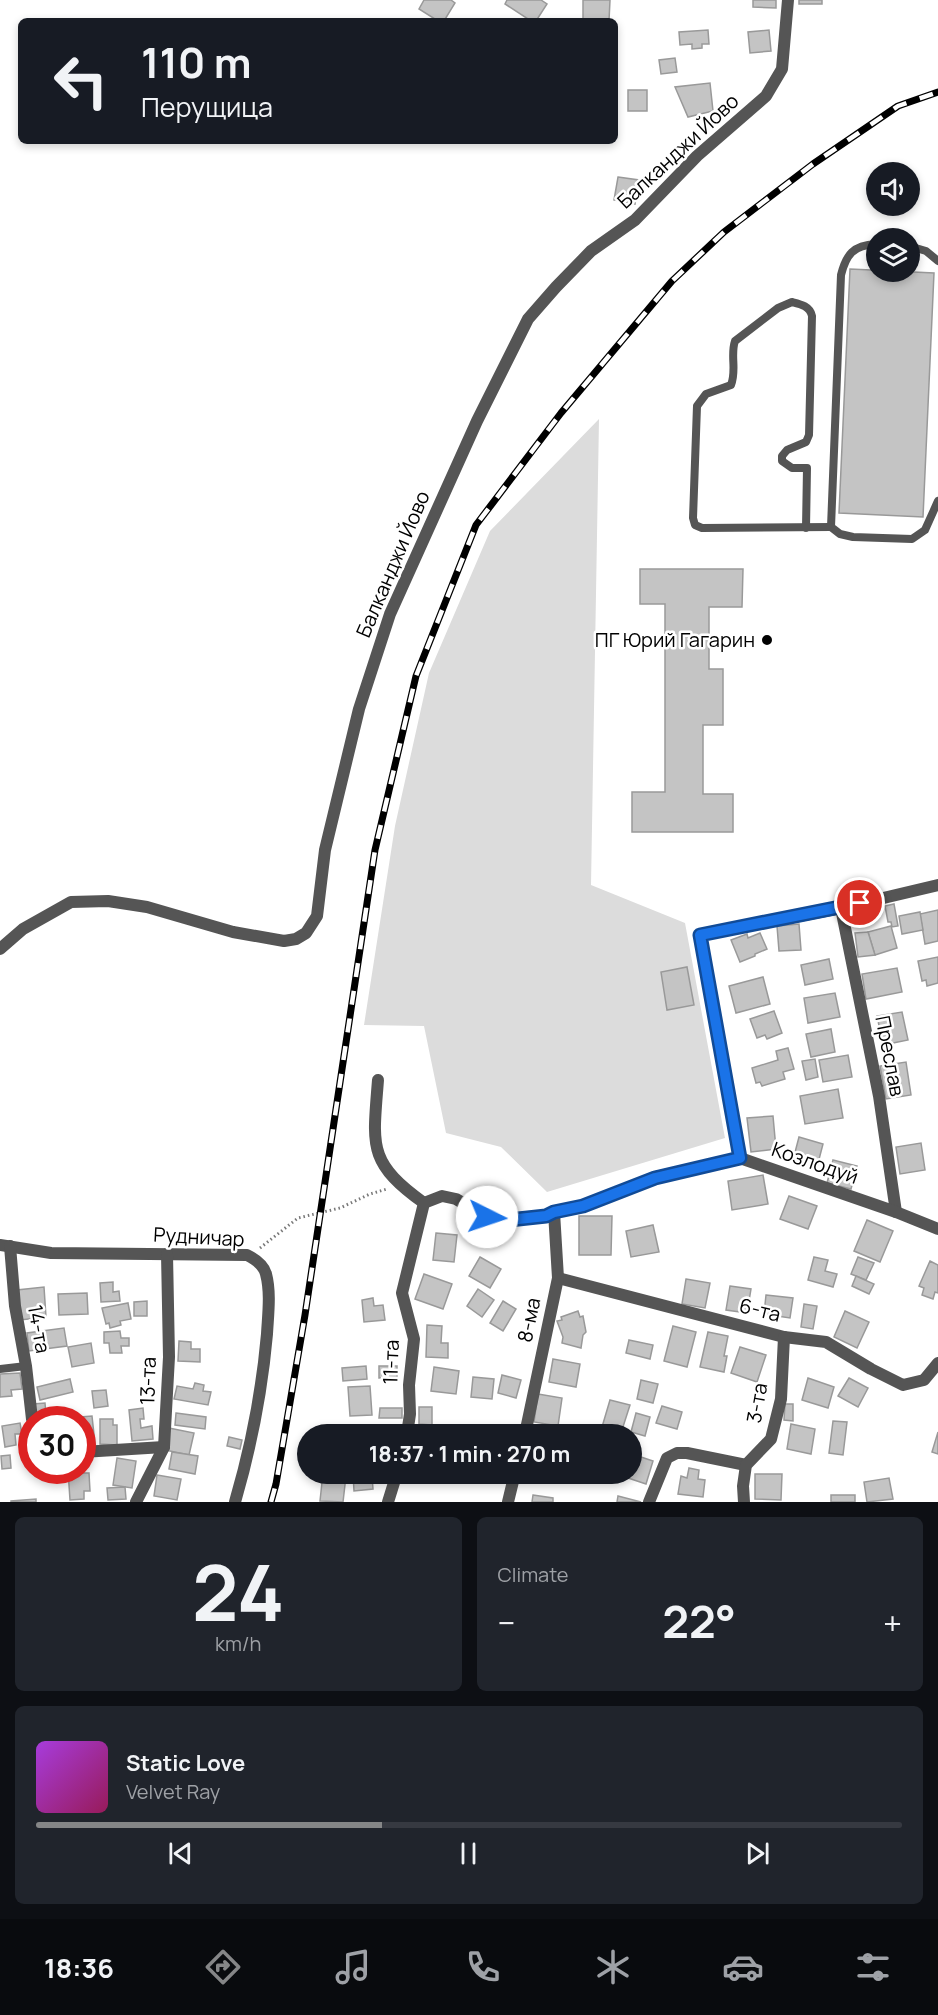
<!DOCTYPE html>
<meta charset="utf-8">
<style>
body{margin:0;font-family:Manrope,sans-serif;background:#20242c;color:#f1f3f6;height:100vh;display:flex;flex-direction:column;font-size:22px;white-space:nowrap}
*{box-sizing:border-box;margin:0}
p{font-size:20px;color:#9ea1a6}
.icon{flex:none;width:33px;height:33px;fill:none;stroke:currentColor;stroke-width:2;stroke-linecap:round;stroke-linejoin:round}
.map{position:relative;height:1502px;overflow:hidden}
.details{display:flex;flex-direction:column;gap:15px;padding:15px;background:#0d0f14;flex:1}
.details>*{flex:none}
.guide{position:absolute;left:18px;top:18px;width:600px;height:126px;border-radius:9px;box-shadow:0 3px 9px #0003;background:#171b24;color:#f1f3f6;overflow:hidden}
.tools{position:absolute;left:866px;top:162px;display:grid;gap:12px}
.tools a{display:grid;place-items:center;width:54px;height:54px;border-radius:50%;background:#171b24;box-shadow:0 3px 9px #0003;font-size:30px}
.speed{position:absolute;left:18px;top:1406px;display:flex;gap:12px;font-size:30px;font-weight:700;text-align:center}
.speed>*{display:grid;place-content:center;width:78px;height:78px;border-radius:50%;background:#171b24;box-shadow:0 3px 9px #0003;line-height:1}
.speed .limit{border:9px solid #d22;background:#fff;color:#111}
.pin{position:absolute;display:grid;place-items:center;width:51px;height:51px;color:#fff;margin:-26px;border:3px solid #fff;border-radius:50%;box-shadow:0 2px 6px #0007}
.me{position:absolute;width:66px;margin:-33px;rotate:94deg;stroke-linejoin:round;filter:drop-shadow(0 0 4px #0008)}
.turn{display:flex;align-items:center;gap:21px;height:126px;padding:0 24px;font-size:27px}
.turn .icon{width:78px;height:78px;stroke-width:2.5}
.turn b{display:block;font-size:42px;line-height:51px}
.big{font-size:45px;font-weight:700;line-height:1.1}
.details .tile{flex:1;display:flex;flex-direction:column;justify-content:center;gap:9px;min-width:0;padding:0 21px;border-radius:9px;background:#20242c}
.details .dial{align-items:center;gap:0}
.dial b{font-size:78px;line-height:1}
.song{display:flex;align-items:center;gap:18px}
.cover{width:72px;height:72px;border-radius:9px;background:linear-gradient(135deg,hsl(280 70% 55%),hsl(330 70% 35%))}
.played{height:6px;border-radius:3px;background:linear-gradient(90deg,#858687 40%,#363941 40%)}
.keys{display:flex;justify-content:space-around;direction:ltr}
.heat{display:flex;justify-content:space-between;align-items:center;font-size:33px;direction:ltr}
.details .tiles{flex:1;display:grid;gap:15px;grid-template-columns:1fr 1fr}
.tile:last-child{grid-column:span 2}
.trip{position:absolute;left:297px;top:1424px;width:345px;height:60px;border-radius:30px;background:#171b24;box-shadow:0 3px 9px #0003;font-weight:700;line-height:60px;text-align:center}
.tabs{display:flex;height:96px;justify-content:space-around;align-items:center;background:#090b0e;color:#9ea1a6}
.tabs .icon{width:42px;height:42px}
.tabs .current{color:#858687}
.tabs b{font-size:27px;color:#f1f3f6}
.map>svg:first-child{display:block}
.green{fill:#dcdcdc}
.building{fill:#c4c4c4;stroke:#999;stroke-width:1.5}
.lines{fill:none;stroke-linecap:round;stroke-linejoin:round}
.path{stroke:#777;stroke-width:3;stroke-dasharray:1.5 3;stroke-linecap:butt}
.service{stroke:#555;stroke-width:8}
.minor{stroke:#555;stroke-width:12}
.rail-casing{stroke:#000;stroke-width:7}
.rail{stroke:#fff;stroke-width:4.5;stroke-dasharray:14;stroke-linecap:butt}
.route-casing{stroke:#114b97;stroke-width:15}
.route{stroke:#1a73e8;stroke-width:10}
.poi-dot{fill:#000;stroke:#fff;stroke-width:2}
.labels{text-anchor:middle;stroke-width:5;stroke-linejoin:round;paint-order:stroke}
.street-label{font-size:20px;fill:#000;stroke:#fff}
.poi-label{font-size:20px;fill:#000;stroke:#fff;text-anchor:end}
</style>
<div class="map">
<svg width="938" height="1502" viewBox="0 0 938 1502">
<rect width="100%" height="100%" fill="#fff"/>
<path class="green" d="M599 419 591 885 685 923 725 1138 547 1192 501 1147 446 1133 424 1026 364 1025 395 826 429 673 490 531Z"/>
<g class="building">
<path d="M424 0H451L455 3 444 21H438L419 9Z"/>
<path d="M507 0H541L547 4 536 21H531L505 4Z"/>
<path d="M583 0H610L609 21H583Z"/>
<path d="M753 0H776V8L753 7Z"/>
<rect x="799" y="0" width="23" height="4"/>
<path d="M708 30 709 44H702V48L692 49V44L680 45 679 32Z"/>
<path d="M769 30 771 51 750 53 748 32Z"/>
<path d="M675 58 677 72 661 74 659 60Z"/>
<path d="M710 83 713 111 688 117 675 87Z"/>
<rect x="628" y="90" width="19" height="21"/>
<path d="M618 177 639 180 635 204 614 200Z"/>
<path d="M850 269 934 273 923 517 839 513Z"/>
<path d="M640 569H743L742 607H709V669H723V725H703V794H733V832H632V792H665V604H640Z"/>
<path d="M894 904 898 926 892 927 891 922H888L885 906Z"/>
<path d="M938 910V941L925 944 920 914Z"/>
<path d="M920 912 923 930 902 934 899 916Z"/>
<path d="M799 924 801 950 779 951 777 926Z"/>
<path d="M891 926 897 948 875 955 868 932Z"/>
<path d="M868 932 875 955 858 957 855 933Z"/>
<path d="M760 933 767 949 755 954V956L740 962 731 940 747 934 748 938Z"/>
<path d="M938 957V983L927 986 926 980 922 981 918 961Z"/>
<path d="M829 959 833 979 805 985 801 965Z"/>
<path d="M687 967 694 1005 667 1010 661 972Z"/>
<path d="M897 968 902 992 866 999 862 974Z"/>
<path d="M763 977 770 1004 736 1013 729 986Z"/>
<path d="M835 993 840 1017 808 1023 804 998Z"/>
<path d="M774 1011 782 1033 767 1039 765 1035 757 1038 750 1019Z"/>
<path d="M902 1012 908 1040 883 1045 877 1016Z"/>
<path d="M831 1029 835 1052 811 1057 806 1034Z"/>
<path d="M788 1048 794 1069 783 1072 785 1079 762 1086 760 1082 756 1083 752 1068 778 1060 776 1051Z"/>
<path d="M848 1055 852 1077 823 1082 819 1060Z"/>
<path d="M815 1059 818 1077 806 1080 802 1061Z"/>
<path d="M906 1062 911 1095 886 1099 880 1066Z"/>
<path d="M838 1089 843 1118 805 1124 800 1096Z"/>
<path d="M773 1116 776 1149 751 1152 747 1118Z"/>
<path d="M799 1137 823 1144 817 1167 793 1160Z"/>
<path d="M921 1143 925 1170 900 1174 896 1147Z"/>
<path d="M833 1160 857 1166 851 1189 827 1183Z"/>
<path d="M763 1175 768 1204 732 1210 728 1181Z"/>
<path d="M789 1196 817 1206 808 1229 780 1219Z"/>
<path d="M579 1216H612L611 1255H579Z"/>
<path d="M867 1220 893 1231 880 1262 854 1251Z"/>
<path d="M653 1225 659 1252 631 1257 626 1231Z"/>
<path d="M436 1233 457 1235 454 1262 433 1260Z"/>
<path d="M480 1257 501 1269 490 1288 469 1276Z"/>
<path d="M814 1257 828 1260 825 1271 837 1274 833 1287 808 1280Z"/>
<path d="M858 1257 874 1263 866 1280 851 1274Z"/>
<path d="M930 1261 938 1265V1293L935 1292 933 1299 922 1295 924 1288 919 1286Z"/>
<path d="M424 1274 452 1284 443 1309 415 1299Z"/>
<path d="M856 1276 874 1284 869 1294 852 1286Z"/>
<path d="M686 1279 710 1283 705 1308 682 1304Z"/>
<path d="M113 1282V1292L119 1291 120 1301 101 1302 100 1283Z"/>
<path d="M730 1286 751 1289 747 1313 726 1310Z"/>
<path d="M44 1287 46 1317 20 1320 17 1290Z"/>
<path d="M478 1289 494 1300 482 1317 467 1306Z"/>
<path d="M87 1293 88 1314 59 1315 58 1294Z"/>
<path d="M766 1295 793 1298 790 1318 764 1314Z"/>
<path d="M373 1298 374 1306 383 1305 385 1320 364 1322 362 1300Z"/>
<path d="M147 1301V1316H134V1302Z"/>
<path d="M503 1301 516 1309 503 1331 490 1323Z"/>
<path d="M128 1303 131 1319 120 1321 121 1325 110 1328 109 1323 106 1324 102 1308Z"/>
<path d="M804 1304 817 1306 813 1329 801 1327Z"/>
<path d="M578 1311 580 1317 583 1316 586 1332 583 1335 581 1348 562 1343 563 1337 557 1321 562 1320 561 1317Z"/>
<path d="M845 1311 869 1322 857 1348 834 1337Z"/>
<path d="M427 1325 442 1326 441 1343H448V1358L426 1357Z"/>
<path d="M673 1326 696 1332 687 1367 664 1361Z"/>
<path d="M64 1328 67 1346 29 1351 27 1333Z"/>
<path d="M120 1331 121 1338H129V1346H121L122 1353H110L109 1343H104V1332Z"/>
<path d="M708 1332 728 1336 724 1356H727L724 1372 700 1367Z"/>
<path d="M629 1340 653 1345 650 1359 626 1353Z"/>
<path d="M179 1341 191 1342V1349H200V1362L178 1361Z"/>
<path d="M91 1343 94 1363 72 1367 68 1347Z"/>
<path d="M740 1347 766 1355 757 1382 731 1373Z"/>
<path d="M553 1359 580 1364 576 1387 549 1382Z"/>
<path d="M366 1366 367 1379 343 1381 342 1368Z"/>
<path d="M379 1366H397V1377L379 1378Z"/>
<path d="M434 1367 459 1371 456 1394 431 1391Z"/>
<path d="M20 1373 22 1389 11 1390 12 1396 0 1397V1374Z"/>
<path d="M502 1375 521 1380 516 1398 498 1393Z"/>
<path d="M473 1377 494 1379 492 1399 471 1397Z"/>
<path d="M808 1378 834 1387 828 1408 802 1400Z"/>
<path d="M849 1378 868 1388 858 1407 838 1396Z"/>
<path d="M70 1379 73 1392 40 1400 37 1387Z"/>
<path d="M641 1380 658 1384 653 1403 637 1399Z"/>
<path d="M195 1383 204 1385 203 1391 211 1392 208 1405 174 1399 177 1386 193 1389Z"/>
<path d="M370 1386 372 1415 350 1416 348 1387Z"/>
<path d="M106 1390 108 1406 94 1408 92 1391Z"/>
<path d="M538 1394 562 1398 558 1426 534 1422Z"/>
<path d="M610 1400 630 1405 621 1433 602 1427Z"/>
<path d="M45 1403 46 1415 52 1414 53 1419H34L33 1404Z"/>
<path d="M785 1404H793V1421L784 1420Z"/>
<path d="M662 1406 682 1412 677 1429 656 1423Z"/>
<path d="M419 1407H432V1425L419 1424Z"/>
<path d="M143 1408 144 1419H140L141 1428 152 1426 153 1439 132 1441 129 1410Z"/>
<path d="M380 1408H402V1418H379Z"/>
<path d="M176 1413 206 1417 205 1429 175 1425Z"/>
<path d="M636 1413 650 1417 645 1436 631 1432Z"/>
<path d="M92 1416 95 1444 82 1445V1419L67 1418Z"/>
<path d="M100 1419H113V1425H117V1445L100 1444Z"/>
<path d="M833 1421 847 1422 843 1455 829 1453Z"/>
<path d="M20 1423 22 1434H15L16 1445 5 1447 2 1426Z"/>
<path d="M791 1424 815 1429 811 1454 787 1449Z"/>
<path d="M533 1425 563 1432 562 1434H532Z"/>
<path d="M169 1428 194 1433 189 1455 165 1450Z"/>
<path d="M938 1432V1454L932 1452Z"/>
<path d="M229 1437 242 1440 240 1449 227 1446Z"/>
<path d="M172 1452 198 1456 195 1474 169 1469Z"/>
<path d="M632 1454 653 1461 646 1484 625 1477 626 1473H632Z"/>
<path d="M10 1455 11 1468 2 1469 1 1456Z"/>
<path d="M117 1458 136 1461 132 1488 113 1485Z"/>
<path d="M689 1468 699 1470 698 1479 705 1480 703 1497 678 1494 681 1476 687 1478Z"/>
<path d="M68 1470H78V1473H89L90 1491H84V1499L70 1500Z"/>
<path d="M323 1473 346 1476 343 1502 320 1501Z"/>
<path d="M353 1473H365V1476H372L373 1489 354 1491Z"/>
<path d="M455 1473H484L482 1483 454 1479Z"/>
<path d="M755 1474H782L781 1500 755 1499Z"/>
<path d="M157 1475 181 1479 177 1500 154 1496Z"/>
<path d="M889 1478 893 1499 867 1502 864 1482Z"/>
<path d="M125 1487 126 1499 108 1500 107 1488Z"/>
<path d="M533 1495 553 1498V1502H532Z"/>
<rect x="831" y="1495" width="24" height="7"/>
<path d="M618 1496 641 1502H617Z"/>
<path d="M36 1499V1502H11V1501Z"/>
</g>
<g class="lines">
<path class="path" d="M260 1248 298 1218 340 1208 370 1194 387 1189"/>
<g class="service">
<path d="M876 244C853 245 846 255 841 275L831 527 840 534 853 537 912 539 925 530 938 501"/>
<path d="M909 246 926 251 938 261"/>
<path d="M806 528 807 468H792L782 461V456L787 450 806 442 809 435 812 316C810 306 800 304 792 302L778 308 735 341C730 355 737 370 731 385L706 394 697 406 693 518 695 525 702 528 831 527"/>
<path d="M0 1369 26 1366"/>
</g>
<g class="minor">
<path d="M841 908 879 1096 896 1212"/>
<path d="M0 949 23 929 71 902 108 901 147 907 233 932 284 941 296 939 306 933 317 916 325 850 359 709 390 614 477 421 528 319 556 287 591 251 635 220 697 156 766 96 782 69 788 0"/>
<path d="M378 1080C373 1146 367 1162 424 1203"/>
<path d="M740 1158 700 935 841 908 938 885"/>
<path d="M0 1245 51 1253 247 1255C255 1259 264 1266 266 1274 271 1293 268 1315 267 1334 262 1391 251 1447 235 1502"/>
<path d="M10 1246 15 1306 26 1366 32 1419"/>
<path d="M558 1278 784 1337 826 1342 871 1369 903 1385 924 1380 938 1363"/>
<path d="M407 1434 410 1414 409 1385 414 1339 402 1293 424 1203 442 1196 456 1199 487 1217 509 1220 546 1216 554 1212 583 1206 655 1177 740 1158 896 1212 938 1229"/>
<path d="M525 1434 558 1278 554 1212"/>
<path d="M82 1452 164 1447"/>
<path d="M136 1502 164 1447 169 1357 167 1254"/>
<path d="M388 1502 397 1473"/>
<path d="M508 1502 515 1473"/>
<path d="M649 1502 667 1458 677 1453H687L746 1465"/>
<path d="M744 1502 743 1486 746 1465 771 1439 781 1399 784 1337"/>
</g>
<defs>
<path id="rail" d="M271 1502 276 1484 305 1315 375 850 416 676 476 525 561 413 672 281 724 232 813 164 898 106 938 92"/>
</defs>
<use href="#rail" class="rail-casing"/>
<use href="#rail" class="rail"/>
</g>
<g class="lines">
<defs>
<path id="route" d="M487 1217 509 1220 546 1216 554 1212 583 1206 655 1178 740 1158 700 935 860 903"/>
</defs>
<use href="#route" class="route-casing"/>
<use href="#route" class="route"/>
</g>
<circle class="poi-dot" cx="767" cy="640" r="6"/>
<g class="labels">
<g class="street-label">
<text transform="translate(678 151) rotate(-43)" y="7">Балканджи Йово</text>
<text transform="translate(393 564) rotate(-67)" y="7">Балканджи Йово</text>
<text transform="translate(890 1056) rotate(79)" y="7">Преслав</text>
<text transform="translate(815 1163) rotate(19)" y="7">Козлодуй</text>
<text transform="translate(199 1237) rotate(3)" y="7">Рудничар</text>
<text transform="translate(760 1310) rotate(14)" y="7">6-та</text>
<text transform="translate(529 1320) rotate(-78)" y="7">8-ма</text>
<text transform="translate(39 1329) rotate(80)" y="7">14-та</text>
<text transform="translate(391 1362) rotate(-88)" y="7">11-та</text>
<text transform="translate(148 1381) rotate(-88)" y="7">13-та</text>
<text transform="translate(757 1403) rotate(-80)" y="7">3-та</text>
</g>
<g class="poi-label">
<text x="755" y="647">ПГ Юрий Гагарин</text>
</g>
</g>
</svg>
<div class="tools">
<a><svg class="icon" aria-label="sound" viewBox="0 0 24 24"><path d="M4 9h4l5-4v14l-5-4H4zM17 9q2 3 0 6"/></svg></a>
<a><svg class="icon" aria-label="layers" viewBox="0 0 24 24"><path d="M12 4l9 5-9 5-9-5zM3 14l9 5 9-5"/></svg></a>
</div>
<div class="speed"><div class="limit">30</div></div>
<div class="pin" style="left:860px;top:903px;background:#d93025"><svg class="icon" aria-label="arrive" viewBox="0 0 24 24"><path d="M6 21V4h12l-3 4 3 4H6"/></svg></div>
<svg class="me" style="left:487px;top:1217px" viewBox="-20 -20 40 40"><circle r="19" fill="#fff"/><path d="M0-13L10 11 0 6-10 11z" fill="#1a73e8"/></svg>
<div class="trip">18:37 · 1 min · 270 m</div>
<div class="guide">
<div class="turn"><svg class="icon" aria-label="left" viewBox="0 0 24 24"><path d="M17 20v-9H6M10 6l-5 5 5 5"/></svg><div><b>110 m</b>Перущица</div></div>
</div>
</div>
<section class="details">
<div class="tiles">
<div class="tile dial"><b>24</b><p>km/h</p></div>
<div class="tile"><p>Climate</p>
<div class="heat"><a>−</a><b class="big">22°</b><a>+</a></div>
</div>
<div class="tile">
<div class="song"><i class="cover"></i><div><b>Static Love</b><p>Velvet Ray</p></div></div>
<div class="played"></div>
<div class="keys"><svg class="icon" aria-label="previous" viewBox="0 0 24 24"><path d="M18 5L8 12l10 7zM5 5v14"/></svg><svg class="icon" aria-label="pause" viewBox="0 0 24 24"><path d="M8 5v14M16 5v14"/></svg><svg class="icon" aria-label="next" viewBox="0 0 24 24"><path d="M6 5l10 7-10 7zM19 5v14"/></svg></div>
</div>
</div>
</section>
<nav class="tabs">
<b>18:36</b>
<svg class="icon current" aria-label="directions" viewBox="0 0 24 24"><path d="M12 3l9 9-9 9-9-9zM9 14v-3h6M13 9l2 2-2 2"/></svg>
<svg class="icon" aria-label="music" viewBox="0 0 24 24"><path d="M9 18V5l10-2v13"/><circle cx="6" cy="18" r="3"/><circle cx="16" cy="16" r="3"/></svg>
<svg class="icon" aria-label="phone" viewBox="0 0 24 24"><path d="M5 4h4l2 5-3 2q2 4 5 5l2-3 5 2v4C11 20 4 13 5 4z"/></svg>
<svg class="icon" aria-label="climate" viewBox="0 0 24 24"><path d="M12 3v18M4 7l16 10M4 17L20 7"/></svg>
<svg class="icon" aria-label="car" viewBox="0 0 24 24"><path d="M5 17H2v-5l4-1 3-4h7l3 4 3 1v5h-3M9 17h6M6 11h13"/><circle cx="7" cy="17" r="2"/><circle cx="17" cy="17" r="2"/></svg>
<svg class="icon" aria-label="filters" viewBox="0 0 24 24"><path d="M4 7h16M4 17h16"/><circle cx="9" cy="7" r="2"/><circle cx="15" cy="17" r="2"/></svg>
</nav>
